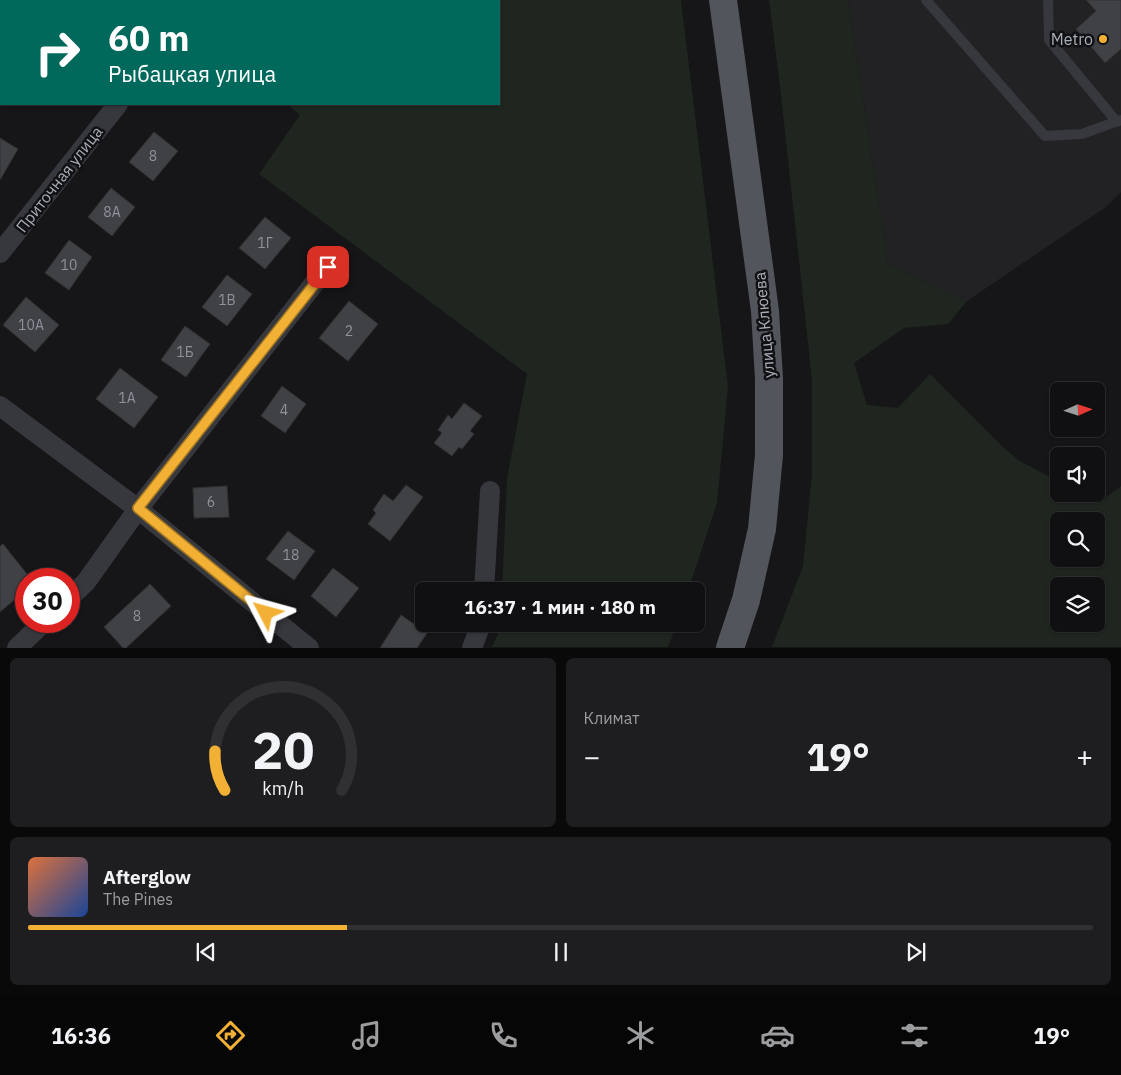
<!DOCTYPE html>
<html lang="ru">
<meta charset="utf-8">
<style>
body{margin:0;font-family:"IBM Plex Sans",sans-serif;background:#1e1e20;color:#f1f3f6;height:100vh;display:flex;flex-direction:column;font-size:19px;white-space:nowrap}
*{box-sizing:border-box;margin:0}
p{font-size:16px;color:#9c9d9f}
.icon{flex:none;width:28px;height:28px;fill:none;stroke:currentColor;stroke-width:2;stroke-linecap:round;stroke-linejoin:round}
.map{position:relative;height:648px;overflow:hidden}
.side{display:flex;flex-direction:column;gap:10px;padding:10px;background:#09090a;flex:1}
.side>*{flex:none}
.top-card{position:absolute;left:0px;top:0px;width:500px;height:105px;box-shadow:0 1px 4px #0004,0 0 0 1px #303032;background:#00695c;color:#fff;overflow:hidden}
.needle{width:32px;rotate:87deg}
.controls{position:absolute;left:1050px;top:382px;display:grid;gap:10px}
.controls a{display:grid;place-items:center;width:55px;height:55px;border-radius:8px;background:#101012;box-shadow:0 1px 4px #0004,0 0 0 1px #303032;font-size:25px}
.speed{position:absolute;left:15px;top:568px;display:flex;gap:10px;font-size:25px;font-weight:700;text-align:center}
.speed>*{display:grid;place-content:center;width:65px;height:65px;border-radius:50%;background:#101012;box-shadow:0 1px 4px #0004,0 0 0 1px #303032;line-height:1}
.speed .limit{border:8px solid #d22;background:#fff;color:#111}
.pin{position:absolute;display:grid;place-items:center;width:42px;height:42px;color:#fff;margin:-21px;border-radius:10px;box-shadow:0 2px 8px #0006}
.me{position:absolute;width:55px;margin:-28px;rotate:309deg;stroke-linejoin:round;filter:drop-shadow(0 0 4px #0008)}
.turn{display:flex;align-items:center;gap:18px;height:105px;padding:0 25px;font-size:22px}
.turn .icon{width:65px;height:65px;stroke-width:2.5}
.turn b{display:block;font-size:35px;line-height:42px}
.big{font-size:38px;font-weight:700;line-height:1.1}
.side .widget{flex:1;display:flex;flex-direction:column;justify-content:center;gap:8px;min-width:0;padding:0 18px;border-radius:8px;background:#1e1e20}
.side .dial{align-items:center;gap:0}
.dial svg{height:130px;overflow:visible;fill:none;stroke:#303032;stroke-width:7;stroke-linecap:round;text-anchor:middle}
.dial text{fill:#f1f3f6;stroke:none}
.song{display:flex;align-items:center;gap:15px}
.cover{width:60px;height:60px;border-radius:8px;background:linear-gradient(135deg,hsl(20 70% 55%),hsl(220 70% 35%))}
.played{height:5px;border-radius:2px;background:linear-gradient(90deg,#f2b134 30%,#303032 30%)}
.keys{display:flex;justify-content:space-around;direction:ltr}
.heat{display:flex;justify-content:space-between;align-items:center;font-size:28px;direction:ltr}
.side .tiles{flex:1;display:grid;gap:10px;grid-template-columns:1fr 1fr}
.widget:last-child{grid-column:span 2}
.trip{position:absolute;left:415px;top:582px;width:290px;height:50px;border-radius:8px;background:#101012;box-shadow:0 1px 4px #0004,0 0 0 1px #303032;font-weight:700;line-height:50px;text-align:center}
.tab-bar{display:flex;height:80px;justify-content:space-around;align-items:center;background:#060607;color:#9c9d9f}
.tab-bar .icon{width:35px;height:35px}
.tab-bar .active{color:#f2b134}
.tab-bar b{font-size:22px;color:#f1f3f6}
.map>svg:first-child{display:block}
.built{fill:#222225}
.green{fill:#1e261f;fill-rule:evenodd}
.building{fill:#404145;stroke:#303034}
.lines{fill:none;stroke-linecap:round;stroke-linejoin:round}
.service{stroke:#37383d;stroke-width:10}
.minor{stroke:#37383d;stroke-width:20}
.primary{stroke:#53555c;stroke-width:28}
.route-casing{stroke:#9d7322;stroke-width:12}
.route{stroke:#f2b134;stroke-width:9}
.poi-dot{fill:#f2b134;stroke:#111113;stroke-width:2}
.labels{text-anchor:middle;stroke-width:5;stroke-linejoin:round;paint-order:stroke}
.number-label{font-size:14px;fill:#8e929b}
.poi-label{font-size:16px;fill:#a8adb8;stroke:#111113;text-anchor:end}
.street-label{font-size:16px;fill:#a8adb8;stroke:#111113}
</style>
<div class="map">
<svg width="1121" height="648" viewBox="0 0 1121 648">
<rect width="100%" height="100%" fill="#161618"/>
<path class="built" d="M848 0H1121V192L1106 207 967 301 888 264Z"/>
<g class="green">
<path d="M225 0H681L728 387 717 503 688 591H502L507 478 527 374 259 174 300 115 287 104H499V1H223Z"/>
<path d="M769 0H848L888 264 967 301 948 324 904 328 854 363 867 405 898 408 930 374 1002 446 1018 460 1059 482V494H1081L1099 503 1121 486V647H772L803 566 812 474V380L780 86ZM1096 521V559H1059V521ZM1096 586V624H1059V586Z"/>
<path d="M500 624H677L668 647H492L500 629Z"/>
</g>
<g class="building">
<path d="M1086 0H1121V49L1105 63 1076 29 1096 11Z"/>
<path d="M154 132 178 151 153 181 129 162Z"/>
<path d="M0 138 18 149 0 180Z"/>
<path d="M111 188 135 207 112 236 88 217Z"/>
<path d="M265 217 291 238 265 269 239 248Z"/>
<path d="M69 240 92 257 69 290 45 273Z"/>
<path d="M227 275 252 294 227 326 202 307Z"/>
<path d="M26 297 59 325 35 352 3 325Z"/>
<path d="M349 301 378 324 348 361 319 338Z"/>
<path d="M185 326 210 344 186 377 161 360Z"/>
<path d="M120 368 158 397 134 428 96 399Z"/>
<path d="M282 386 306 404 285 433 261 416Z"/>
<path d="M464 403 482 416 470 431 474 434 462 449 459 447 452 456 434 443 442 433 438 430 448 415 452 419Z"/>
<path d="M406 485 423 497 390 541 368 524 376 513 373 510 384 494 393 501Z"/>
<path d="M227 486 229 517 194 518 193 488Z"/>
<path d="M288 531 315 551 294 580 266 559Z"/>
<path d="M3 544 31 579H26V590L0 612V546Z"/>
<path d="M333 568 359 588 336 617 311 596Z"/>
<path d="M150 584 171 606 126 648H123L104 627Z"/>
<path d="M401 615 427 633 417 648H380Z"/>
</g>
<g class="lines">
<g class="service">
<path d="M926 0 1045 136 1082 134 1121 120"/>
<path d="M1048 0 1049 40 1117 122"/>
</g>
<g class="minor">
<path d="M198 1 199 0"/>
<path d="M0 253 118 104"/>
<path d="M0 406 138 509 309 648"/>
<path d="M484 591 490 491"/>
<path d="M69 598 86 582 138 509 327 267"/>
<path d="M17 648 45 621"/>
<path d="M472 648 481 624"/>
</g>
<path class="primary" d="M723 0 765 311 769 379V455L762 529 746 600 730 648"/>
</g>
<g class="lines">
<defs>
<path id="route" d="M266 613 138 508 328 267"/>
</defs>
<use href="#route" class="route-casing"/>
<use href="#route" class="route"/>
</g>
<circle class="poi-dot" cx="1103" cy="39" r="5"/>
<g class="labels">
<g class="number-label">
<text x="153" y="161">8</text>
<text x="112" y="217">8А</text>
<text x="265" y="248">1Г</text>
<text x="69" y="270">10</text>
<text x="227" y="305">1В</text>
<text x="31" y="330">10А</text>
<text x="349" y="336">2</text>
<text x="185" y="357">1Б</text>
<text x="127" y="403">1А</text>
<text x="284" y="415">4</text>
<text x="211" y="507">6</text>
<text x="291" y="560">18</text>
<text x="137" y="621">8</text>
</g>
<g class="poi-label">
<text x="1093" y="45">Metro</text>
</g>
<g class="street-label">
<text transform="translate(59 179) rotate(-52)" y="6">Приточная улица</text>
<text transform="translate(764 325) rotate(-95)" y="6">улица Клюева</text>
</g>
</g>
</svg>
<div class="controls">
<a><svg class="needle" viewBox="-14 -14 28 28"><path d="M0-13l5 13h-10z" fill="#e53935"/><path d="M0 13l5-13h-10z" fill="#9c9d9f"/></svg></a>
<a><svg class="icon" aria-label="sound" viewBox="0 0 24 24"><path d="M4 9h4l5-4v14l-5-4H4zM17 9q2 3 0 6"/></svg></a>
<a><svg class="icon" aria-label="search" viewBox="0 0 24 24"><circle cx="10" cy="10" r="6"/><path d="M15 15l6 6"/></svg></a>
<a><svg class="icon" aria-label="layers" viewBox="0 0 24 24"><path d="M12 4l9 5-9 5-9-5zM3 14l9 5 9-5"/></svg></a>
</div>
<div class="speed"><div class="limit">30</div></div>
<div class="pin" style="left:328px;top:267px;background:#d93025"><svg class="icon" aria-label="arrive" viewBox="0 0 24 24"><path d="M6 21V4h12l-3 4 3 4H6"/></svg></div>
<svg class="me" style="left:266px;top:613px" viewBox="-20 -20 40 40"><path d="M0-17L14 15 0 8-14 15z" fill="#f2b134" stroke="#fff" stroke-width="4"/></svg>
<div class="trip">16:37 · 1 мин · 180 m</div>
<div class="top-card">
<div class="turn"><svg class="icon" aria-label="right" viewBox="0 0 24 24"><path d="M7 20v-9h11M14 6l5 5-5 5"/></svg><div><b>60 m</b>Рыбацкая улица</div></div>
</div>
</div>
<section class="side">
<div class="tiles">
<div class="widget dial"><svg viewBox="0 0 100 80">
<path d="M14 69A42 42 0 1 1 86 69"/>
<path d="M14 69A42 42 0 0 1 8 45" stroke="#f2b134"/>
<text x="50" y="56" font-size="32" font-weight="700">20</text>
<text x="50" y="72" font-size="11">km/h</text>
</svg></div>
<div class="widget"><p>Климат</p>
<div class="heat"><a>−</a><b class="big">19°</b><a>+</a></div>
</div>
<div class="widget">
<div class="song"><i class="cover"></i><div><b>Afterglow</b><p>The Pines</p></div></div>
<div class="played"></div>
<div class="keys"><svg class="icon" aria-label="previous" viewBox="0 0 24 24"><path d="M18 5L8 12l10 7zM5 5v14"/></svg><svg class="icon" aria-label="pause" viewBox="0 0 24 24"><path d="M8 5v14M16 5v14"/></svg><svg class="icon" aria-label="next" viewBox="0 0 24 24"><path d="M6 5l10 7-10 7zM19 5v14"/></svg></div>
</div>
</div>
</section>
<nav class="tab-bar">
<b>16:36</b>
<svg class="icon active" aria-label="directions" viewBox="0 0 24 24"><path d="M12 3l9 9-9 9-9-9zM9 14v-3h6M13 9l2 2-2 2"/></svg>
<svg class="icon" aria-label="music" viewBox="0 0 24 24"><path d="M9 18V5l10-2v13"/><circle cx="6" cy="18" r="3"/><circle cx="16" cy="16" r="3"/></svg>
<svg class="icon" aria-label="phone" viewBox="0 0 24 24"><path d="M5 4h4l2 5-3 2q2 4 5 5l2-3 5 2v4C11 20 4 13 5 4z"/></svg>
<svg class="icon" aria-label="climate" viewBox="0 0 24 24"><path d="M12 3v18M4 7l16 10M4 17L20 7"/></svg>
<svg class="icon" aria-label="car" viewBox="0 0 24 24"><path d="M5 17H2v-5l4-1 3-4h7l3 4 3 1v5h-3M9 17h6M6 11h13"/><circle cx="7" cy="17" r="2"/><circle cx="17" cy="17" r="2"/></svg>
<svg class="icon" aria-label="filters" viewBox="0 0 24 24"><path d="M4 7h16M4 17h16"/><circle cx="9" cy="7" r="2"/><circle cx="15" cy="17" r="2"/></svg>
<b>19°</b>
</nav>
